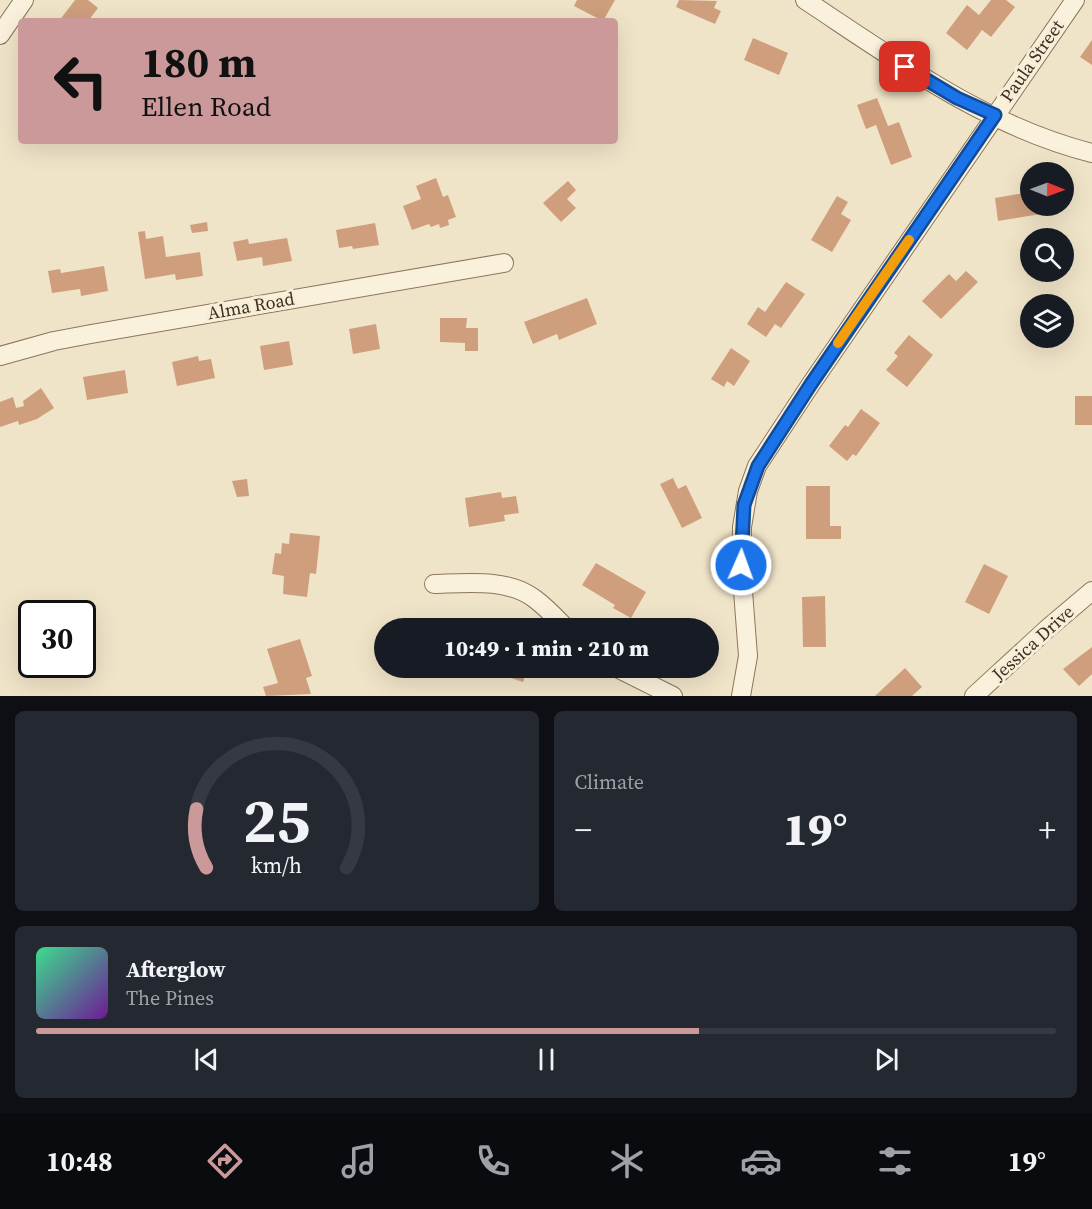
<!DOCTYPE html>
<meta charset="utf-8">
<style>
body{margin:0;font-family:"Source Serif 4",serif;background:#242831;color:#f1f3f6;height:100vh;display:flex;flex-direction:column;font-size:22px;white-space:nowrap}
*{box-sizing:border-box;margin:0}
p{font-size:20px;color:#9ea1a6}
.icon{flex:none;width:33px;height:33px;fill:none;stroke:currentColor;stroke-width:2;stroke-linecap:round;stroke-linejoin:round}
.map{position:relative;height:696px;overflow:hidden}
.side{display:flex;flex-direction:column;gap:15px;padding:15px;background:#0d0f14;flex:1}
.side>*{flex:none}
.hud{position:absolute;left:18px;top:18px;width:600px;height:126px;border-radius:6px;box-shadow:0 6px 24px #0002;background:#cc999b;color:#111;overflow:hidden}
.needle{width:39px;rotate:91deg}
.tools{position:absolute;left:1020px;top:162px;display:grid;gap:12px}
.tools a{display:grid;place-items:center;width:54px;height:54px;border-radius:50%;background:#171b24;box-shadow:0 6px 24px #0002;font-size:30px}
.speed{position:absolute;left:18px;top:600px;display:flex;gap:12px;font-size:30px;font-weight:700;text-align:center}
.speed>*{display:grid;place-content:center;width:78px;height:78px;border-radius:50%;background:#171b24;box-shadow:0 6px 24px #0002;line-height:1}
.speed .limit{border:3px solid #111;border-radius:9px;background:#fff;color:#111}
.pin{position:absolute;display:grid;place-items:center;width:51px;height:51px;color:#fff;margin:-26px;border-radius:12px;box-shadow:0 3px 9px #0006}
.me{position:absolute;width:66px;margin:-33px;rotate:2deg;stroke-linejoin:round;filter:drop-shadow(0 0 4px #0008)}
.turn{display:flex;align-items:center;gap:21px;height:126px;padding:0 24px;font-size:27px}
.turn .icon{width:78px;height:78px;stroke-width:2.5}
.turn b{display:block;font-size:42px;line-height:51px}
.big{font-size:45px;font-weight:800;line-height:1.1}
.side .tile{flex:1;display:flex;flex-direction:column;justify-content:center;gap:9px;min-width:0;padding:0 21px;border-radius:9px;background:#242831}
.side .dial{align-items:center;gap:0}
.dial svg{height:156px;overflow:visible;fill:none;stroke:#363941;stroke-width:7;stroke-linecap:round;text-anchor:middle}
.dial text{fill:#f1f3f6;stroke:none}
.song{display:flex;align-items:center;gap:18px}
.cover{width:72px;height:72px;border-radius:9px;background:linear-gradient(135deg,hsl(150 70% 55%),hsl(280 70% 35%))}
.played{height:6px;border-radius:3px;background:linear-gradient(90deg,#cc999b 65%,#363941 65%)}
.keys{display:flex;justify-content:space-around;direction:ltr}
.heat{display:flex;justify-content:space-between;align-items:center;font-size:33px;direction:ltr}
.side .tiles{flex:1;display:grid;gap:15px;grid-template-columns:1fr 1fr}
.tile:last-child{grid-column:span 2}
.trip{position:absolute;left:374px;top:618px;width:345px;height:60px;border-radius:30px;background:#171b24;box-shadow:0 6px 24px #0002;font-weight:800;line-height:60px;text-align:center}
.tab-bar{display:flex;height:96px;justify-content:space-around;align-items:center;background:#090b0e;color:#9ea1a6}
.tab-bar .icon{width:42px;height:42px}
.tab-bar .selected{color:#cc999b}
.tab-bar b{font-size:27px;color:#f1f3f6}
.map>svg:first-child{display:block}
.building{fill:#cf9f7d}
.lines{fill:none;stroke-linecap:round;stroke-linejoin:round}
.street-casing{stroke:#8d765c;stroke-width:20}
.street{stroke:#faf1dc;stroke-width:18}
.route-casing{stroke:#114b97;stroke-width:15}
.route{stroke:#1a73e8;stroke-width:10}
.slow{stroke:#f59e0b;stroke-width:10}
.labels{text-anchor:middle;stroke-width:6;stroke-linejoin:round;paint-order:stroke}
.street-label{font-size:18px;fill:#3d2e20;stroke:#f7eed8}
</style>
<div class="map">
<svg width="1092" height="696" viewBox="0 0 1092 696">
<rect width="100%" height="100%" fill="#f0e4c8"/>
<g class="building">
<path d="M75 0H88L98 8 88 21H59Z"/>
<path d="M577 0H615L603 21 574 6Z"/>
<path d="M679 0 717 1 714 8 721 11 715 24 676 7Z"/>
<path d="M991 0H1006L1015 7 991 37 982 30 967 50 946 33 967 5 979 15Z"/>
<path d="M753 38 788 53 779 75 744 60Z"/>
<path d="M1092 40V65L1080 57Z"/>
<path d="M877 98 888 126 899 122 912 157 891 165 876 125 866 129 857 105Z"/>
<path d="M436 178 443 197 448 195 456 217 448 220 449 225 440 228 439 224 431 227 429 224 412 230 403 206 421 199 416 186Z"/>
<path d="M568 181 576 190 567 199 576 208 561 222 543 203Z"/>
<path d="M1030 192V206H1046L1047 213 998 221 995 198Z"/>
<path d="M837 196 848 202 841 214 851 220 832 252 811 240Z"/>
<path d="M207 222 208 231 192 233 190 225Z"/>
<path d="M375 223 379 245 353 249 352 246 339 248 336 230Z"/>
<path d="M145 231 146 239 163 236 166 257 200 252 203 276 176 280 175 274 145 279 138 232Z"/>
<path d="M287 238 292 261 263 266 262 257 237 261 233 242 248 239 249 244Z"/>
<path d="M104 266 108 291 81 296 80 289 52 293 48 271 60 269 61 273Z"/>
<path d="M966 271 978 282 941 319 922 301 949 274 956 281Z"/>
<path d="M786 282 805 294 781 328 775 324 766 337 747 324 758 307 765 312Z"/>
<path d="M587 298 597 324 559 340 557 334 533 344 524 322Z"/>
<path d="M440 318H467L466 328H478V351H465V343L440 342Z"/>
<path d="M376 324 380 349 353 354 349 329Z"/>
<path d="M909 335 933 355 907 387 886 370 898 356 894 353Z"/>
<path d="M289 341 293 365 264 370 260 346Z"/>
<path d="M731 348 750 361 734 386 727 381 724 387 711 379Z"/>
<path d="M198 356 199 361 211 359 215 378 177 386 172 362Z"/>
<path d="M125 370 128 393 87 400 83 377Z"/>
<path d="M41 388 54 408 37 419 19 425 18 421 0 427V402L13 397 16 408 24 406 23 401Z"/>
<rect x="1075" y="396" width="17" height="29"/>
<path d="M861 409 880 423 856 456 853 454 847 461 829 446 845 425 848 427Z"/>
<path d="M673 478 678 489 686 485 702 518 682 528 660 484Z"/>
<path d="M247 479 249 496 237 497 232 481Z"/>
<path d="M806 486H830V526H841V539H806Z"/>
<path d="M501 492 502 498 516 496 519 513 504 515 505 521 469 527 465 498Z"/>
<path d="M290 533 320 536 316 574 310 573 307 597 283 594 284 576 272 574 275 553 281 554 282 543 289 544Z"/>
<path d="M596 563 646 592 631 618 613 608 615 605 582 585Z"/>
<path d="M984 564 1008 576 989 614 965 602Z"/>
<path d="M825 596 826 647H803L802 597Z"/>
<path d="M300 639 312 676 306 678 311 694 266 696 263 687 278 683 267 649Z"/>
<path d="M1092 647V674L1079 686 1063 669Z"/>
<path d="M505 668H528L523 682 508 677 511 670Z"/>
<path d="M905 668 922 687 912 696H875Z"/>
</g>
<g class="lines">
<defs>
<g id="street">
<path d="M805 0C896 60 985 126 1092 153"/>
<path d="M0 35 24 0"/>
<path d="M0 356 54 341 91 334 504 263"/>
<path d="M434 584C466 583 508 578 535 599 547 608 556 618 566 628"/>
<path d="M617 668 673 696"/>
<path d="M741 696 748 656 741 565 742 527 748 491 757 466 811 384 1075 0"/>
<path d="M974 696 1047 629 1092 591"/>
</g>
</defs>
<use href="#street" class="street-casing"/>
<use href="#street" class="street"/>
</g>
<g class="lines">
<defs>
<path id="route" d="M741 565 744 505 758 466 811 384 995 115 957 98 905 67"/>
</defs>
<use href="#route" class="route-casing"/>
<use href="#route" class="route"/>
<path class="slow" d="M838 343 909 240"/>
</g>
<g class="labels">
<g class="street-label">
<text transform="translate(1032 61) rotate(-55)" y="6">Paula Street</text>
<text transform="translate(251 306) rotate(-10)" y="6">Alma Road</text>
<text transform="translate(1033 643) rotate(-42)" y="6">Jessica Drive</text>
</g>
</g>
</svg>
<div class="tools">
<a><svg class="needle" viewBox="-14 -14 28 28"><path d="M0-13l5 13h-10z" fill="#e53935"/><path d="M0 13l5-13h-10z" fill="#9ea1a6"/></svg></a>
<a><svg class="icon" aria-label="search" viewBox="0 0 24 24"><circle cx="10" cy="10" r="6"/><path d="M15 15l6 6"/></svg></a>
<a><svg class="icon" aria-label="layers" viewBox="0 0 24 24"><path d="M12 4l9 5-9 5-9-5zM3 14l9 5 9-5"/></svg></a>
</div>
<div class="speed"><div class="limit">30</div></div>
<div class="pin" style="left:905px;top:67px;background:#d93025"><svg class="icon" aria-label="arrive" viewBox="0 0 24 24"><path d="M6 21V4h12l-3 4 3 4H6"/></svg></div>
<svg class="me" style="left:741px;top:565px" viewBox="-20 -20 40 40"><circle r="17" fill="#1a73e8" stroke="#fff" stroke-width="3"/><path d="M0-11L8 9 0 5-8 9z" fill="#fff"/></svg>
<div class="trip">10:49 · 1 min · 210 m</div>
<div class="hud">
<div class="turn"><svg class="icon" aria-label="left" viewBox="0 0 24 24"><path d="M17 20v-9H6M10 6l-5 5 5 5"/></svg><div><b>180 m</b>Ellen Road</div></div>
</div>
</div>
<section class="side">
<div class="tiles">
<div class="tile dial"><svg viewBox="0 0 100 80">
<path d="M14 69A42 42 0 1 1 86 69"/>
<path d="M14 69A42 42 0 0 1 9 39" stroke="#cc999b"/>
<text x="50" y="56" font-size="32" font-weight="700">25</text>
<text x="50" y="72" font-size="11">km/h</text>
</svg></div>
<div class="tile"><p>Climate</p>
<div class="heat"><a>−</a><b class="big">19°</b><a>+</a></div>
</div>
<div class="tile">
<div class="song"><i class="cover"></i><div><b>Afterglow</b><p>The Pines</p></div></div>
<div class="played"></div>
<div class="keys"><svg class="icon" aria-label="previous" viewBox="0 0 24 24"><path d="M18 5L8 12l10 7zM5 5v14"/></svg><svg class="icon" aria-label="pause" viewBox="0 0 24 24"><path d="M8 5v14M16 5v14"/></svg><svg class="icon" aria-label="next" viewBox="0 0 24 24"><path d="M6 5l10 7-10 7zM19 5v14"/></svg></div>
</div>
</div>
</section>
<nav class="tab-bar">
<b>10:48</b>
<svg class="icon selected" aria-label="directions" viewBox="0 0 24 24"><path d="M12 3l9 9-9 9-9-9zM9 14v-3h6M13 9l2 2-2 2"/></svg>
<svg class="icon" aria-label="music" viewBox="0 0 24 24"><path d="M9 18V5l10-2v13"/><circle cx="6" cy="18" r="3"/><circle cx="16" cy="16" r="3"/></svg>
<svg class="icon" aria-label="phone" viewBox="0 0 24 24"><path d="M5 4h4l2 5-3 2q2 4 5 5l2-3 5 2v4C11 20 4 13 5 4z"/></svg>
<svg class="icon" aria-label="climate" viewBox="0 0 24 24"><path d="M12 3v18M4 7l16 10M4 17L20 7"/></svg>
<svg class="icon" aria-label="car" viewBox="0 0 24 24"><path d="M5 17H2v-5l4-1 3-4h7l3 4 3 1v5h-3M9 17h6M6 11h13"/><circle cx="7" cy="17" r="2"/><circle cx="17" cy="17" r="2"/></svg>
<svg class="icon" aria-label="filters" viewBox="0 0 24 24"><path d="M4 7h16M4 17h16"/><circle cx="9" cy="7" r="2"/><circle cx="15" cy="17" r="2"/></svg>
<b>19°</b>
</nav>
